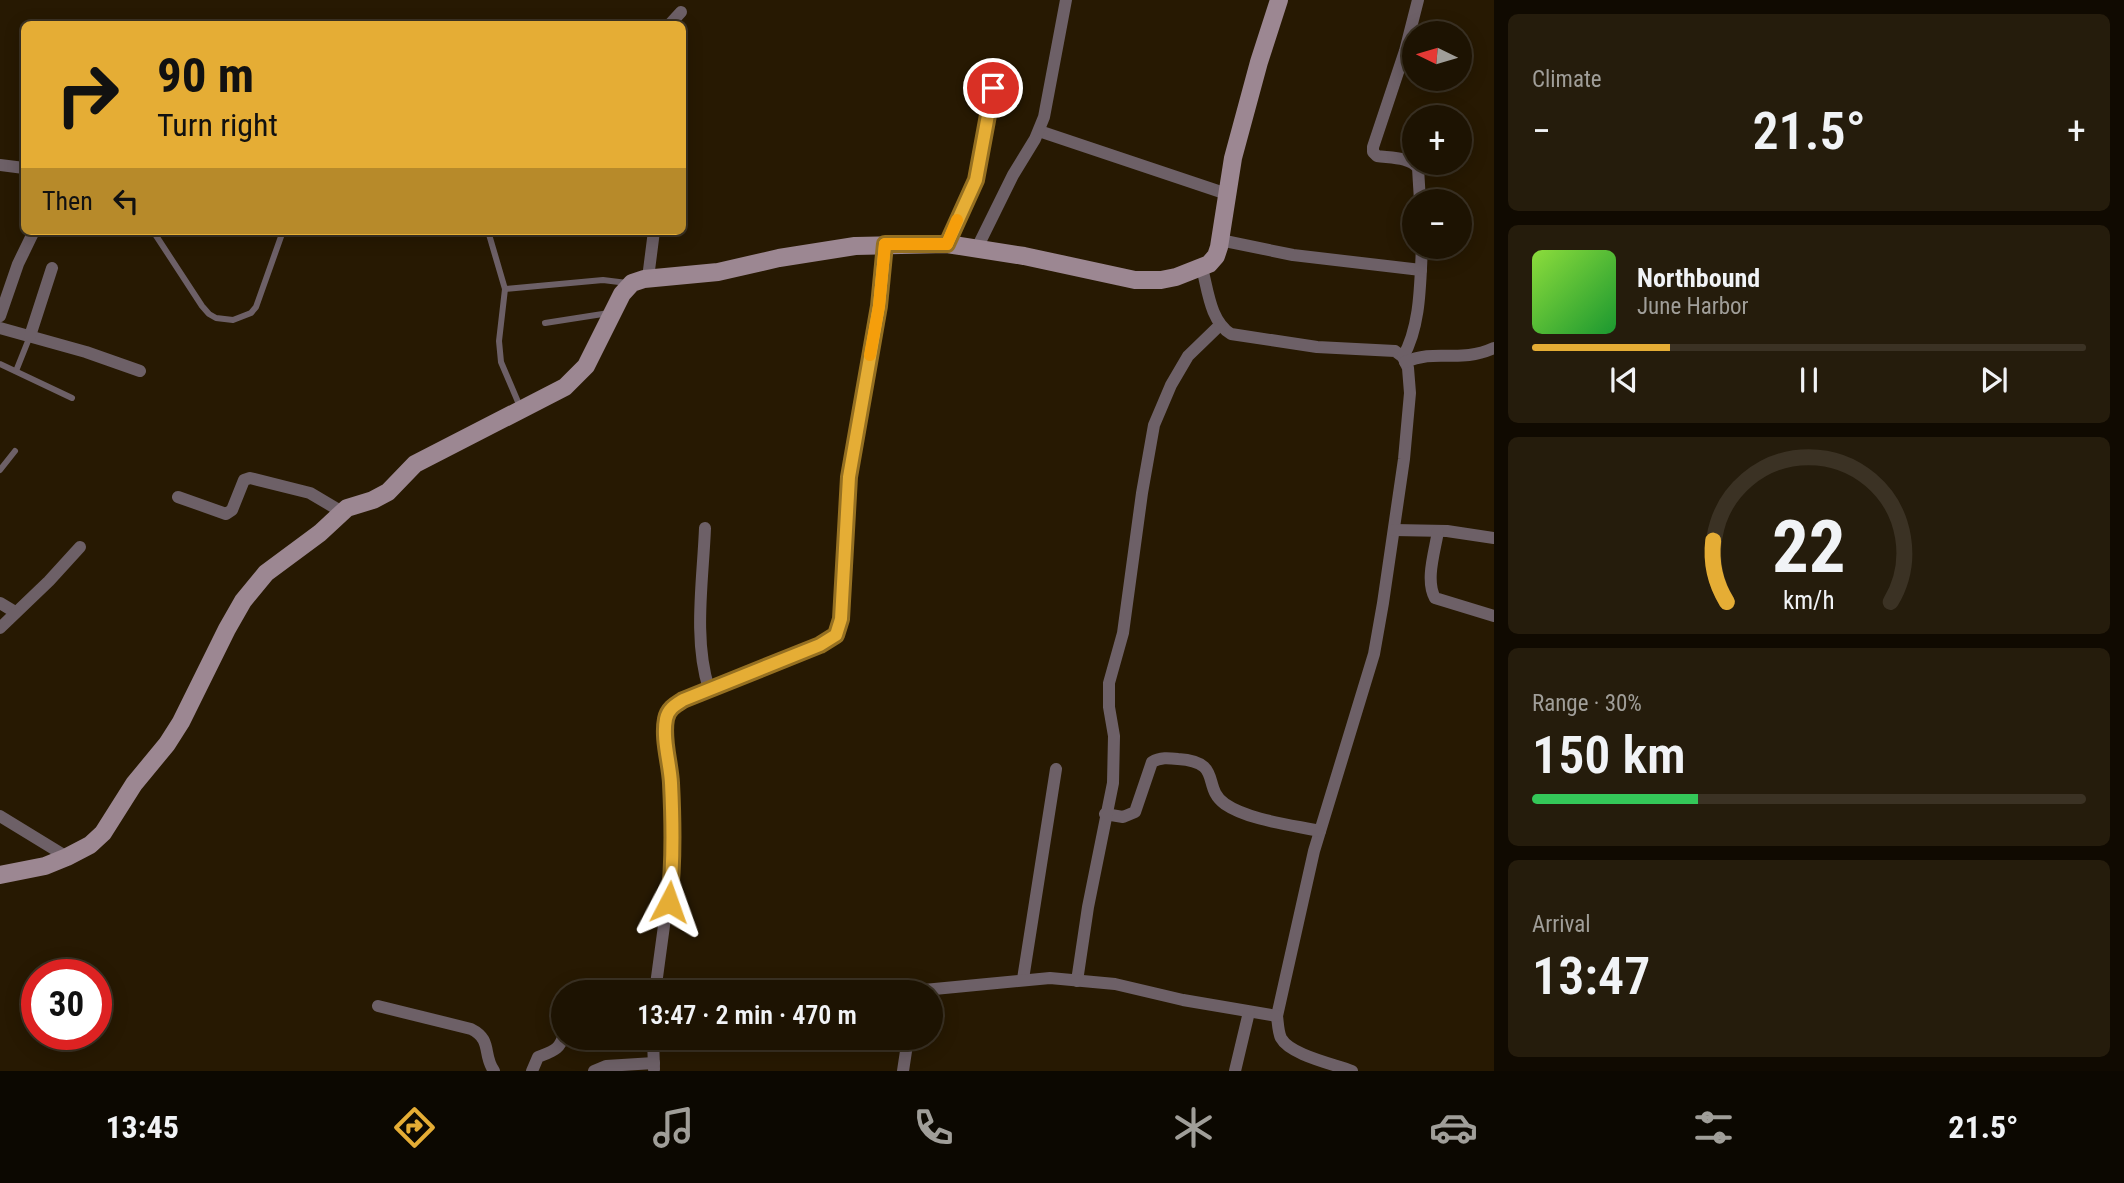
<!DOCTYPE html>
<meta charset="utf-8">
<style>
body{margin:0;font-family:"Roboto Condensed",sans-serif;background:#251c0c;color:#f1f3f6;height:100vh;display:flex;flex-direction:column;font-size:26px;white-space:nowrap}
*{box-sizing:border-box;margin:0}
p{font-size:23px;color:#a09e99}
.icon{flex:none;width:38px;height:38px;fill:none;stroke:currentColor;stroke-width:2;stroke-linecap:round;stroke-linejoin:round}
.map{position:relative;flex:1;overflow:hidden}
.drawer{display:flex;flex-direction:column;gap:14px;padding:14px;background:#100a01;width:630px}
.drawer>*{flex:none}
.top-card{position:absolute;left:21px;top:21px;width:665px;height:214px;border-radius:10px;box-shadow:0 4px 18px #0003,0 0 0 2px #3b3224;background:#e5ad35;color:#111;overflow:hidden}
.needle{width:46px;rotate:275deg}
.controls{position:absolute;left:1402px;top:21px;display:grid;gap:14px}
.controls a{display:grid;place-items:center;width:70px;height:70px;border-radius:50%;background:#1d1302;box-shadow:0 4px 18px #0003,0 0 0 2px #3b3224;font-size:35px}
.speed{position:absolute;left:21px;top:959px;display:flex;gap:14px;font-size:35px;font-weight:700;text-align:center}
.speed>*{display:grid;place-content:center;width:91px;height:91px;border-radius:50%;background:#1d1302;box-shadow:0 4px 18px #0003,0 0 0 2px #3b3224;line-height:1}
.speed .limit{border:10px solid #d22;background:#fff;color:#111}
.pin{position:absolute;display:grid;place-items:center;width:60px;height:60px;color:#fff;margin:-30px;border:4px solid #fff;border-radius:50%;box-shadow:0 2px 7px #0007}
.me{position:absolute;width:77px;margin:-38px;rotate:4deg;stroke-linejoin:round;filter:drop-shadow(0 0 5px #0008)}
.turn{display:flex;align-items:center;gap:24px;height:147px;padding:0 21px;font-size:32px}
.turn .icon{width:91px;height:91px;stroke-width:2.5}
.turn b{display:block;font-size:49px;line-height:60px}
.then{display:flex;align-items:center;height:66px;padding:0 21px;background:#0003;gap:14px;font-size:26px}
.big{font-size:52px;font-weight:600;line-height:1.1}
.drawer .tile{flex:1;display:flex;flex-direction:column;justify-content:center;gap:10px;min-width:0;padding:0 24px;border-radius:10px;background:#251c0c}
.drawer .dial{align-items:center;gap:0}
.dial svg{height:182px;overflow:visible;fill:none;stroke:#3b3224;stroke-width:7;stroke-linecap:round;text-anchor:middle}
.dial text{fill:#f1f3f6;stroke:none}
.song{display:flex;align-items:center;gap:21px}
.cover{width:84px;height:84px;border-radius:10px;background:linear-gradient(135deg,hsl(90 70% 55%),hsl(130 70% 35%))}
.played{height:7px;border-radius:4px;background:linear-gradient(90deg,#e5ad35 25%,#3b3224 25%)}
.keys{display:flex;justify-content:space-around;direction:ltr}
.heat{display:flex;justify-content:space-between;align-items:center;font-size:38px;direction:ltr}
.charge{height:10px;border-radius:5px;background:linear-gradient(90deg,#34c759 30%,#3b3224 0)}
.trip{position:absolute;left:551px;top:980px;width:392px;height:70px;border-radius:35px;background:#1d1302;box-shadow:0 4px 18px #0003,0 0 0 2px #3b3224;font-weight:600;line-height:70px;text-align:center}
.tab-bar{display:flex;height:112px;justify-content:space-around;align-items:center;background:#0c0801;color:#a09e99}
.tab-bar .icon{width:49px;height:49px}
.tab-bar .active{color:#e5ad35}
.tab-bar b{font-size:32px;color:#f1f3f6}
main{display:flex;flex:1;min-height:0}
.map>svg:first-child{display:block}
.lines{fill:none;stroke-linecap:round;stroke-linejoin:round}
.lane{stroke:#6d6067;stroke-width:6}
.street{stroke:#6d6067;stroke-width:12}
.secondary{stroke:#9c8792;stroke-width:18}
.route-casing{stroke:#957022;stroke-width:18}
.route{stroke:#e5ad35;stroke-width:12}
.slow{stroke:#f59e0b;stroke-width:12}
</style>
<main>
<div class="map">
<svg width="1494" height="1071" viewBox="0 0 1494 1071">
<rect width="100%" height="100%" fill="#271902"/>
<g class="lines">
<g class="lane">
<path d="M153 231 202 306 209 314 216 318 233 320 251 313 256 307 283 231"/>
<path d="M488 231 505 289 499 341 501 362 521 409"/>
<path d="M505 289 603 280 627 283"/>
<path d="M545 323 609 313"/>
<path d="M0 364 72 398"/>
<path d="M16 371 30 336"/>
<path d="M0 470 15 451"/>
</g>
<g class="street">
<path d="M1418 0 1405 51 1373 147V152L1377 156C1390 158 1410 157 1418 168L1420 201"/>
<path d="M670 24 681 12"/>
<path d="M1039 131 1227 194"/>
<path d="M0 165 24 168"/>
<path d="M1220 240 1293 255 1421 270"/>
<path d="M947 244 976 180 997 72"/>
<path d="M977 248 1013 175 1035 139 1044 117 1066 0"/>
<path d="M1202 268C1208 290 1210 321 1231 334L1317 347 1395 351 1403 357 1408 368 1410 393 1404 459 1383 603 1374 654 1314 851 1277 1016C1278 1023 1278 1032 1281 1038 1290 1055 1334 1064 1352 1071"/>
<path d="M648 278 654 231"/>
<path d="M0 316 18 264 34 231"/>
<path d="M0 328 86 352 140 371"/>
<path d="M30 336 52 268"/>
<path d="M1403 357C1421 325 1420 283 1422 247"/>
<path d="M1405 362C1437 348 1459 364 1494 348"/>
<path d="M178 497 226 514 232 510 244 480 250 478 310 493 342 512"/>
<path d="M705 528C703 580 693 639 709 689"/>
<path d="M1394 530 1447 531 1494 538"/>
<path d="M1438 531C1435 551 1425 580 1435 598L1494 616"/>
<path d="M0 603 15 612"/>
<path d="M0 628 49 581 80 547"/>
<path d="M1105 814 1123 817 1135 812 1152 762C1160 757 1169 758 1178 759 1224 762 1201 787 1225 804 1248 820 1292 825 1320 831"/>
<path d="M0 816 67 857"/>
<path d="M1023 979 1056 769"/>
<path d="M1077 981 1088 907 1113 783 1114 736 1109 707V683L1123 633 1142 493 1154 425 1171 385 1188 356 1220 325"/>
<path d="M655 992 671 874V783L665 727 666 716 670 709 683 700 820 645 836 635 839 629 849 477 879 306 885 245"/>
<path d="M903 992 1050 978 1115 984 1183 1000 1277 1016"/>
<path d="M378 1006 471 1029C493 1040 482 1054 494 1071"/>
<path d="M653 1038 654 1069"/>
<path d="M532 1071 538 1057C553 1051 560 1050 564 1034"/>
<path d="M594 1071 606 1066 654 1063"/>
<path d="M903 1071 908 1038"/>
<path d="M1235 1071 1249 1012"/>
</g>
<path class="secondary" d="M0 875 45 866 67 857 90 845 103 833 134 784 167 744 181 722 227 629 243 601 266 573 320 533 347 508 373 500 388 492 415 464 565 387 586 366 622 294 632 283 644 279 718 272 779 258 855 246 947 244 1024 256 1135 280H1161L1176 277 1209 264 1216 256 1219 247 1233 158 1259 62 1279 0"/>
</g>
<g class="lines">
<defs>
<path id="route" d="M669 902C674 863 673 823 671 783 670 763 662 739 666 719 668 709 675 705 683 700L820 645 836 635 841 619 849 477 879 306 885 244H947L976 180 993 88"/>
</defs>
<use href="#route" class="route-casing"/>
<use href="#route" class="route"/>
<path class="slow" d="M870 355 879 306 885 244H947L957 220"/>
</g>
</svg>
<div class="controls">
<a><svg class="needle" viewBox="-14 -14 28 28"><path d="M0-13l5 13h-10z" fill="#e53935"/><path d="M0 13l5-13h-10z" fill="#a09e99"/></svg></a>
<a>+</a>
<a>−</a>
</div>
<div class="speed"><div class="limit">30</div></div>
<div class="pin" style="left:993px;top:88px;background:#d93025"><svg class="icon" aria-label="arrive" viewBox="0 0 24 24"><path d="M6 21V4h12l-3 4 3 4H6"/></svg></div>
<svg class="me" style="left:669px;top:902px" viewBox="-20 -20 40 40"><path d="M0-17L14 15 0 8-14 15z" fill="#e5ad35" stroke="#fff" stroke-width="4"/></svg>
<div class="trip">13:47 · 2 min · 470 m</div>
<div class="top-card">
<div class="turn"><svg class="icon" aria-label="right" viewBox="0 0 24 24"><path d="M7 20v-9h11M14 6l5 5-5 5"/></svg><div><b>90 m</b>Turn right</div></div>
<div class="then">Then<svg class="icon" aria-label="left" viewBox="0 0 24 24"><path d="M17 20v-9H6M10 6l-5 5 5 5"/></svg></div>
</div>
</div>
<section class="drawer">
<div class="tile"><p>Climate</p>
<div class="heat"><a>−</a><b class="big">21.5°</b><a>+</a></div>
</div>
<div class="tile">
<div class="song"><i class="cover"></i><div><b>Northbound</b><p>June Harbor</p></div></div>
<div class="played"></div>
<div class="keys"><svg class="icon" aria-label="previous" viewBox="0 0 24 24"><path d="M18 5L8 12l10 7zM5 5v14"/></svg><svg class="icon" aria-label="pause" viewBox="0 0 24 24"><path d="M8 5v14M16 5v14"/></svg><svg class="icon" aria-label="next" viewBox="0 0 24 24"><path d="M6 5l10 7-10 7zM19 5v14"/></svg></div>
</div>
<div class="tile dial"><svg viewBox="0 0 100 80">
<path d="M14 69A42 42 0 1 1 86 69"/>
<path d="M14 69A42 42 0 0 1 8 42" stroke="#e5ad35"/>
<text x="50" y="56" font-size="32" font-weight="700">22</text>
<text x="50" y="72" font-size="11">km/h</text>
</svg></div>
<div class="tile"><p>Range · 30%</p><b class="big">150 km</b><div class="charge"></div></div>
<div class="tile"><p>Arrival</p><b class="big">13:47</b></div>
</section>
</main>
<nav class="tab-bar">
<b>13:45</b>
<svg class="icon active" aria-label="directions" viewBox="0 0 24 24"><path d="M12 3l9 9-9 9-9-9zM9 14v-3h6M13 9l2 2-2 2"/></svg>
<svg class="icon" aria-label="music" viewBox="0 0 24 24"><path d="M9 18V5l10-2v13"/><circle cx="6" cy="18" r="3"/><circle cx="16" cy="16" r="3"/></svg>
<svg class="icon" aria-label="phone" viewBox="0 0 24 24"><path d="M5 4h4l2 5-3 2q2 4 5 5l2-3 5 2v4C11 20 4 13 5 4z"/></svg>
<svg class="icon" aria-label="climate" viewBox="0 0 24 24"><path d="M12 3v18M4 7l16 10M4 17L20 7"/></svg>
<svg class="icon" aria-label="car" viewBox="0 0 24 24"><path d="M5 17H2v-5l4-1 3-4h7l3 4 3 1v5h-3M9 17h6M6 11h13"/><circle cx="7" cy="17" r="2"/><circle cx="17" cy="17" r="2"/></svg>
<svg class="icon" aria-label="filters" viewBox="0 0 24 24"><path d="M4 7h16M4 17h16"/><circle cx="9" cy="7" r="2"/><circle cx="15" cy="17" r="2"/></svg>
<b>21.5°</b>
</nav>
